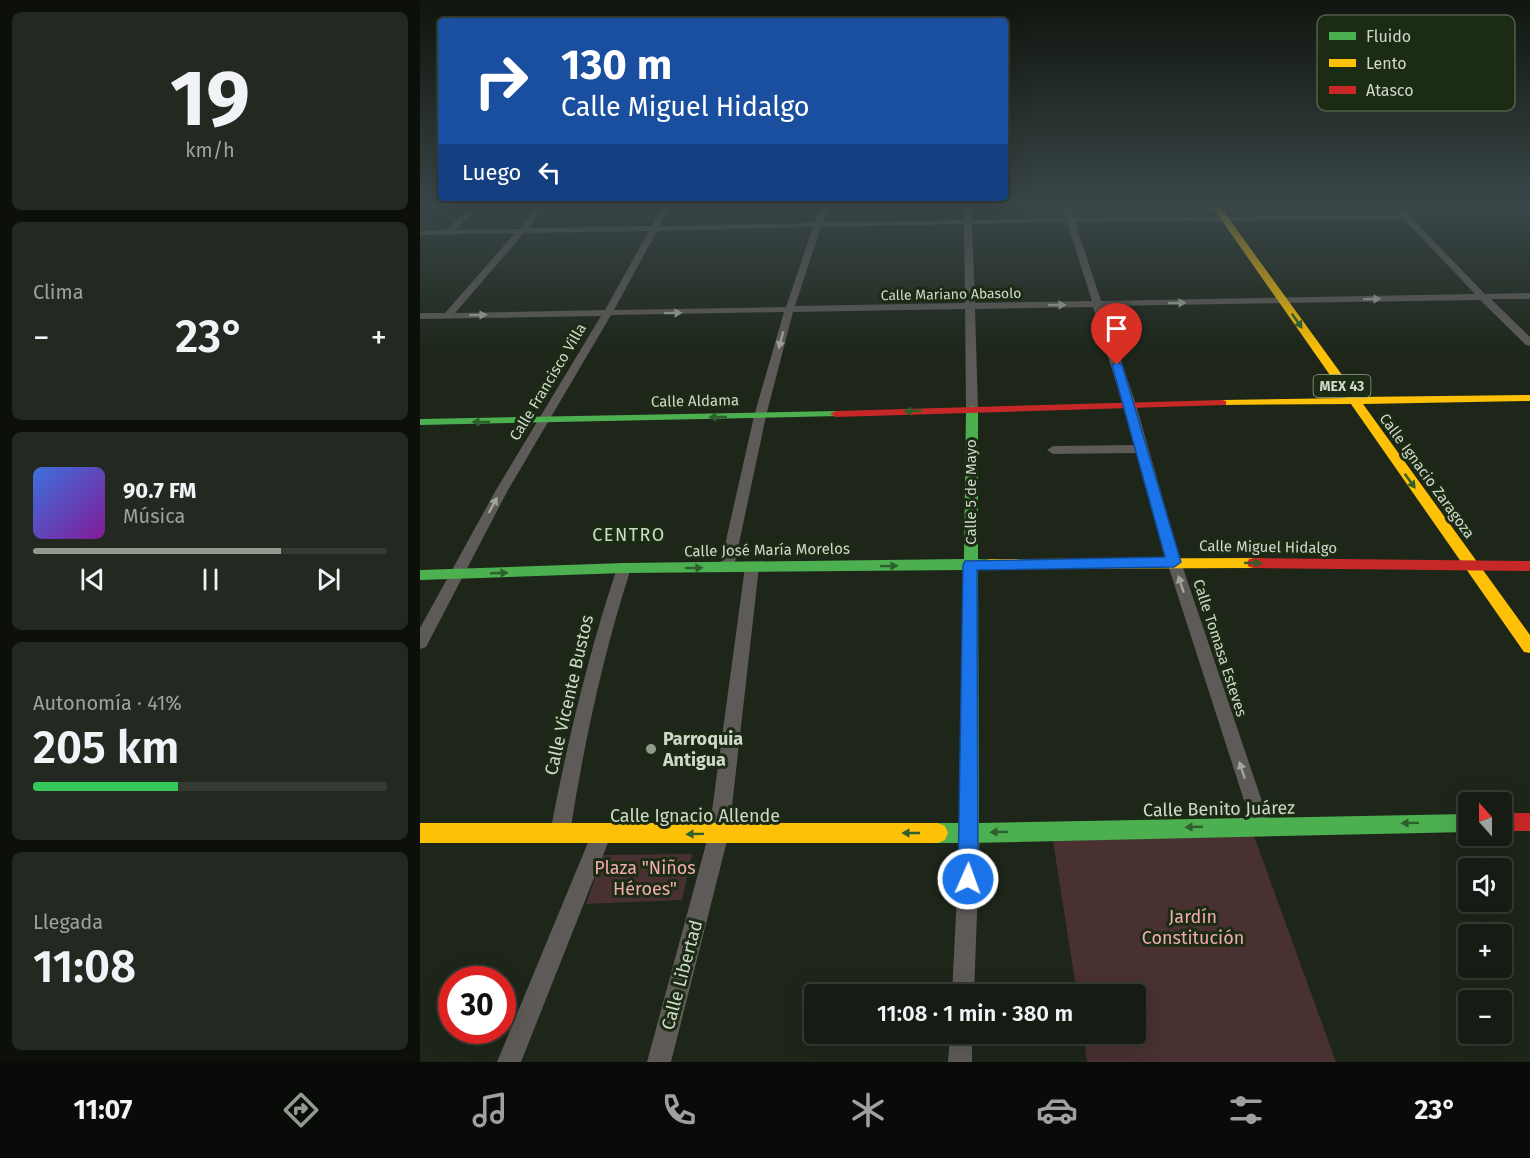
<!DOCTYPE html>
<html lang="es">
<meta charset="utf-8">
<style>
body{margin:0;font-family:"Fira Sans",sans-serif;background:#232921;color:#f1f3f6;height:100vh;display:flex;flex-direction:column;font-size:22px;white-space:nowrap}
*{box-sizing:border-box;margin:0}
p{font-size:20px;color:#9ea1a0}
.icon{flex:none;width:33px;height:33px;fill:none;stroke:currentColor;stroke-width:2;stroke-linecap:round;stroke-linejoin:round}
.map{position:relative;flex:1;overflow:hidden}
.drawer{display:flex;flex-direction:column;gap:12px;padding:12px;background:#0c0f0a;width:420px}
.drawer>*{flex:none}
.guide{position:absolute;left:18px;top:18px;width:570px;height:183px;border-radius:6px;box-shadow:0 6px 24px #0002,0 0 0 2px #353a33;background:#1a4fa0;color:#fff;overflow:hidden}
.needle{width:39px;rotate:339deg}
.buttons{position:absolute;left:1038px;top:792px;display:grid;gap:12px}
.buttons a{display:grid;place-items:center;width:54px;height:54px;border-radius:6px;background:#161c13;box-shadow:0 6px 24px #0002,0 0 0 2px #353a33;font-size:30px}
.speed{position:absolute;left:18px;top:966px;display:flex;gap:12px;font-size:30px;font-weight:700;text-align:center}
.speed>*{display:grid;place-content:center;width:78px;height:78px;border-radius:50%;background:#161c13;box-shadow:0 6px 24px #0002,0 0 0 2px #353a33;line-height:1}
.speed .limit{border:9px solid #d22;background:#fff;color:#111}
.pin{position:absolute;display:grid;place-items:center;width:51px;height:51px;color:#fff;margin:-62px -26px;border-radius:50% 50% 50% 0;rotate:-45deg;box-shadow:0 0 6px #0007}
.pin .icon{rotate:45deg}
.me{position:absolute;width:66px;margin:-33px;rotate:2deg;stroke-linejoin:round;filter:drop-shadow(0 0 4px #0008)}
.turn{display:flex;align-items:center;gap:21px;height:126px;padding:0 24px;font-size:27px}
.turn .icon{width:78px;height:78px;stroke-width:2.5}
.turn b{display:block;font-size:42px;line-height:51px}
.then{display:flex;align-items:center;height:57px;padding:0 24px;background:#0003;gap:12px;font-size:22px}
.big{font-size:45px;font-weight:600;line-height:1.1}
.drawer .tile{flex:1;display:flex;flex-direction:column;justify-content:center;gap:9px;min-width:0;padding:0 21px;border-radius:9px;background:#232921}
.drawer .dial{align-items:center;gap:0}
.dial b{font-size:78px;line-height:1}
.song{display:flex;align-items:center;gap:18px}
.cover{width:72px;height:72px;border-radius:9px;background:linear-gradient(135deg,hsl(220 70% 55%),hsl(290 70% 35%))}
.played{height:6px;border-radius:3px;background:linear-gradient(90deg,#919a8d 70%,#353a33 70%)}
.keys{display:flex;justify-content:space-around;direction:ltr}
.heat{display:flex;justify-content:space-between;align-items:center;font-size:33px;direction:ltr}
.charge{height:9px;border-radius:4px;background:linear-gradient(90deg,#34c759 41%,#353a33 0)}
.trip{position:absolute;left:384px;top:984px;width:342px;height:60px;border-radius:6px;background:#161c13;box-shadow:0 6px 24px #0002,0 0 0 2px #353a33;font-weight:600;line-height:60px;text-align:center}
.tab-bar{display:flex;height:96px;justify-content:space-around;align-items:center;background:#090b08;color:#9ea1a0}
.tab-bar .icon{width:42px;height:42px}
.tab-bar .selected{color:#919a8d}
.tab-bar b{font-size:27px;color:#f1f3f6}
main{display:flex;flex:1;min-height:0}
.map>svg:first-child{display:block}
.green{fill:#483130}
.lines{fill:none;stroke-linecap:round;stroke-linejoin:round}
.street{fill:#5d5a57;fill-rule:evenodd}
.fast{fill:#4caf50;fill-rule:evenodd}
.slow{fill:#ffc107;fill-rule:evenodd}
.jam{fill:#c62828;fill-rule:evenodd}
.oneway{fill:#a1a69d}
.oneway2{fill:#2f602c}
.route{fill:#1a73e8;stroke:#114b97;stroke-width:1.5}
.poi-dot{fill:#919a8d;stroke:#1c2b14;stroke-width:2}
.labels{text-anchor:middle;stroke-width:6;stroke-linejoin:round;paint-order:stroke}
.far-street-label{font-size:14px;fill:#cfd9cb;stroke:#1c2b14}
.shield{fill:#1c2b14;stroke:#99a594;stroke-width:1.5}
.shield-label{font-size:14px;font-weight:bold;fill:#cfd9cb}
.street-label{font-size:15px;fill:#cfd9cb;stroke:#1c2b14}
.quarter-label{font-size:18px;letter-spacing:1.5px;fill:#cadec1;stroke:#1c2b14}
.near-street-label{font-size:18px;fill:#cfd9cb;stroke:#1c2b14}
.near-poi-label{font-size:18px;font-weight:bold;fill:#cfd9cb;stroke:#1c2b14;text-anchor:start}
.near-park-label{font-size:18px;fill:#f3abaf;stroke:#1c2b14}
.key{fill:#1c2b14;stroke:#525f4b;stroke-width:1.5}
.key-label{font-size:16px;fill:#cfd9cb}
</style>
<main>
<section class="drawer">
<div class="tile dial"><b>19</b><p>km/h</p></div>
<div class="tile"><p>Clima</p>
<div class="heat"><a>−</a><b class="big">23°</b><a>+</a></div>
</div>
<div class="tile">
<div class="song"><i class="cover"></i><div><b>90.7 FM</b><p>Música</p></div></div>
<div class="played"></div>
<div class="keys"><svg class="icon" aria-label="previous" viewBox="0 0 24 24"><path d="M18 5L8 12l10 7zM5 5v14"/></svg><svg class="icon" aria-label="pause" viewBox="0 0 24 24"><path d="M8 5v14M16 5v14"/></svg><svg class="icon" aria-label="next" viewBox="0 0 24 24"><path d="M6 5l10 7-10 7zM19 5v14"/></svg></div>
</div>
<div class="tile"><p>Autonomía · 41%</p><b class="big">205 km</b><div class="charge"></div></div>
<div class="tile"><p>Llegada</p><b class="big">11:08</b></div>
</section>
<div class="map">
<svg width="1110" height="1062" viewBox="0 0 1110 1062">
<rect width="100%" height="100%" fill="#1d2619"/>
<g class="green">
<path d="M834 836 916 1062H667L663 1034H716V994H657L633 841Z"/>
<path d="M272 854 262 900 166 904 183 855Z"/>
</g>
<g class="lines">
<g class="street">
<path d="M52 205H60L36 230 99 229 120 205H128L108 228 232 226 243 205H251L239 226 395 223 401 205H409L403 223 544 220V205H552V220L645 218 641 205H649L653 218 980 215 971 205H979L1065 294 1110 293V299H1071L1110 337V346L1106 345 1060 300 683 306 716 405 761 562 850 825 848 832 841 834 834 832 832 825 747 562 717 453 633 454 627 450 633 446 715 445 673 307 555 309 558 409 552 412 546 409 545 309 373 312 346 416 314 567 312 571H302L300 567 334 416 364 312 191 315 88 490 6 647 0 649V628L76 490 181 316 0 319V313H25L95 233 0 235V231L26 230ZM984 219 1055 294 681 301 655 222ZM647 222 672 301 555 303 552 224ZM544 224 545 303 375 306 401 227ZM393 227 366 307 194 310 237 231ZM229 231 185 310 35 313 104 233Z"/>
<path d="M332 562 337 563 339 567 309 833 251 1062H227L289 833 325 567 327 563Z"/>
<path d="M204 563 209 564 211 568C183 655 164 743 150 833L147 840 140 843 133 840 130 833C147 743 168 655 197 568L199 564Z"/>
<path d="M550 823 557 826 560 833 554 994H532L540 833 543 826Z"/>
<path d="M181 825 188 828 191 835 101 1062H77L174 828Z"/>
<path d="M530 1034H552V1062H528Z"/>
</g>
<g class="fast">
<path d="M552 406 558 409V559L575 560 577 564 575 568 558 569 559 823 1048 814V832L550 843H518L511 840 508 833 511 826 518 823H541L544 570 204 573 0 580V570L204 563 544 559 546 409Z"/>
<path d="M416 411 420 412V416L0 425V419Z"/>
</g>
<g class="slow">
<path d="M791 205H799L938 397 1110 395V401L943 404 1110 635V653L1104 652 931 404 798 405V401L802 400 926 398Z"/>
<path d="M1102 205H1110V210Z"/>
<path d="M834 558 839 559 841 563 839 567 834 568 570 569 565 568 563 564 565 560 570 559Z"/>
<path d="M0 823H518L525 826 528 833 525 840 518 843H0Z"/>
</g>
<g class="jam">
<path d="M802 400 806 401V405L416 417 410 414 416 411Z"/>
<path d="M834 558 1110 561V571L834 568 829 567 827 563 829 559Z"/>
<rect x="1082" y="813" width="28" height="18"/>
</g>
</g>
<defs><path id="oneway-solid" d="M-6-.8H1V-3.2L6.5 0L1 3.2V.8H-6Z" transform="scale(1.5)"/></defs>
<g class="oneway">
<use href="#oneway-solid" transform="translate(952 299) rotate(-1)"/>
<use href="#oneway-solid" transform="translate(757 303) rotate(-1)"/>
<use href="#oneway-solid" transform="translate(637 305) rotate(-1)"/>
<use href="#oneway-solid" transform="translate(253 313) rotate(-1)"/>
<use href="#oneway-solid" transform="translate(58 315) rotate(-1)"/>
<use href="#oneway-solid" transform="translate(361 340) rotate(105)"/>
<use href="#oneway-solid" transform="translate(73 505) rotate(-62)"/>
<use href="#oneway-solid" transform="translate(761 584) rotate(-108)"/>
<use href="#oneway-solid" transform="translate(822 770) rotate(-108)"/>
</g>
<g class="oneway2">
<use href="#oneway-solid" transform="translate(877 321) rotate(55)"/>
<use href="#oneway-solid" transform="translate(493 411) rotate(178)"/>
<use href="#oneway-solid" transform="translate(298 417) rotate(179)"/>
<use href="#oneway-solid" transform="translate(61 422) rotate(180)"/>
<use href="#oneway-solid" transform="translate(990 481) rotate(54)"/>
<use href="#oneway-solid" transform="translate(833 563) rotate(1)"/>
<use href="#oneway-solid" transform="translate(469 566) rotate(-1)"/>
<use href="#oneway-solid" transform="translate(274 568) rotate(-1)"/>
<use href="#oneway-solid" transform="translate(79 573) rotate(-2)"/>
<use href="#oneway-solid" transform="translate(990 823) rotate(179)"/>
<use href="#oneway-solid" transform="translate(774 827) rotate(178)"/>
<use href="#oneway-solid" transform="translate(579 832) rotate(179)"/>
<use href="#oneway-solid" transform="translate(491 833) rotate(180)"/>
<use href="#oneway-solid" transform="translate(275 834) rotate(179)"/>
</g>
<linearGradient id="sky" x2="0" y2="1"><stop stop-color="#10150e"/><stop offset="0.58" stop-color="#3a4749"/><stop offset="1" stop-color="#3a4749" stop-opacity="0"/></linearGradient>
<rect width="1110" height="354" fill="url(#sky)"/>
<path class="route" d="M697 362 702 365 761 562 754 567 557 570 558 879 555 886 548 889 541 886 538 879 543 565 545 561 745 557 692 365Z"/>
<circle class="poi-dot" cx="231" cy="749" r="6"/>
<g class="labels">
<g class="far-street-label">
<text transform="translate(531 294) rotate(-1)" y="5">Calle Mariano Abasolo</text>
</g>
<rect class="shield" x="893.5" y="375" width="57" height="22" rx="4.5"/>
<g class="shield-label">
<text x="922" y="391">MEX 43</text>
</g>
<g class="street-label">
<text transform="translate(128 382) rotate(-59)" y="5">Calle Francisco Villa</text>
<text transform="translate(275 401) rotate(-1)" y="5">Calle Aldama</text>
<text transform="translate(1007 476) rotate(54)" y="5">Calle Ignacio Zaragoza</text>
<text transform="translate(551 492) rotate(-90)" y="5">Calle 5 de Mayo</text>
<text transform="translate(848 547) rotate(1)" y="5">Calle Miguel Hidalgo</text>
<text transform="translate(347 550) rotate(-1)" y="5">Calle José María Morelos</text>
<text transform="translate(800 648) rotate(72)" y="5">Calle Tomasa Esteves</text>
</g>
<g class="quarter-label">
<text x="209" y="541">CENTRO</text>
</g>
<g class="near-street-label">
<text transform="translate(149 695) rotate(-77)" y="6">Calle Vicente Bustos</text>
<text transform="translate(799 809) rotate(-1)" y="6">Calle Benito Juárez</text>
<text x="275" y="822">Calle Ignacio Allende</text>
<text transform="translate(262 975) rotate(-75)" y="6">Calle Libertad</text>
</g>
<g class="near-poi-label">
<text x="243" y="745">Parroquia<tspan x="243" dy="21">Antigua</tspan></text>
</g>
<g class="near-park-label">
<text x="225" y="874">Plaza "Niños<tspan x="225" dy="21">Héroes"</tspan></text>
<text x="773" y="923">Jardín<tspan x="773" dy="21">Constitución</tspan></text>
</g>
</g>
<rect x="897" y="15" width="198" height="96" rx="9" class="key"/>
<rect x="909" y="32" width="27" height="8" fill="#4caf50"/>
<rect x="909" y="59" width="27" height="8" fill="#ffc107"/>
<rect x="909" y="86" width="27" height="8" fill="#c62828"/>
<g class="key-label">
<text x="946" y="42">Fluido</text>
<text x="946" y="69">Lento</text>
<text x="946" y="96">Atasco</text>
</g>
</svg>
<div class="buttons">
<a><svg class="needle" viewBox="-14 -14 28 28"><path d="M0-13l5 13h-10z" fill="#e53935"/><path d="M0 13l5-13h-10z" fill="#9ea1a0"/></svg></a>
<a><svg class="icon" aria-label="sound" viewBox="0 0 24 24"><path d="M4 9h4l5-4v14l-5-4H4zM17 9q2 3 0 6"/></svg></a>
<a>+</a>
<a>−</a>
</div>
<div class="speed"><div class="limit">30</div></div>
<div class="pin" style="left:697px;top:365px;background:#d93025"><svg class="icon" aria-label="arrive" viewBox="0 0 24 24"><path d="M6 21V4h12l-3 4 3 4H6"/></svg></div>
<svg class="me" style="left:548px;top:879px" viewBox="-20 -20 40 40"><circle r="17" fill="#1a73e8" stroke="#fff" stroke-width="3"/><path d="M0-11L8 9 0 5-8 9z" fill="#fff"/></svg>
<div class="trip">11:08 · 1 min · 380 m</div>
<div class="guide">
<div class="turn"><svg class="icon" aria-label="right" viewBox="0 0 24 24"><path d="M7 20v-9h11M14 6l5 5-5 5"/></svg><div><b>130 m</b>Calle Miguel Hidalgo</div></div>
<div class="then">Luego<svg class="icon" aria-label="left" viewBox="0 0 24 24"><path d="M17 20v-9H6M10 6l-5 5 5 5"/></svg></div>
</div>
</div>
</main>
<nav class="tab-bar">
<b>11:07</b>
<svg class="icon selected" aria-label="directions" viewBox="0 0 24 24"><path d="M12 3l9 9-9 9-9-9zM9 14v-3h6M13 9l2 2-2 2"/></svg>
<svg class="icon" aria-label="music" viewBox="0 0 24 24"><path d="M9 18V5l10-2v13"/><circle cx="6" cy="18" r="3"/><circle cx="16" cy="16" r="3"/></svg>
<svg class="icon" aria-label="phone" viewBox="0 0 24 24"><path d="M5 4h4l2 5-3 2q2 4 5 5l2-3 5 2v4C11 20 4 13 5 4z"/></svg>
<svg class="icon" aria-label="climate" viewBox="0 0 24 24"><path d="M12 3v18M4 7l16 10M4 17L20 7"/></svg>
<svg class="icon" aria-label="car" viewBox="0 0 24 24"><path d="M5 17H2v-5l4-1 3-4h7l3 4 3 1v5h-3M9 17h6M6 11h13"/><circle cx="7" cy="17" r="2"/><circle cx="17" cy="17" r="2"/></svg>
<svg class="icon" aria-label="filters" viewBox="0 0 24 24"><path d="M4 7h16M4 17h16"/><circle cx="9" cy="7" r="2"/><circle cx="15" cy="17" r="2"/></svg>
<b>23°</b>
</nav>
